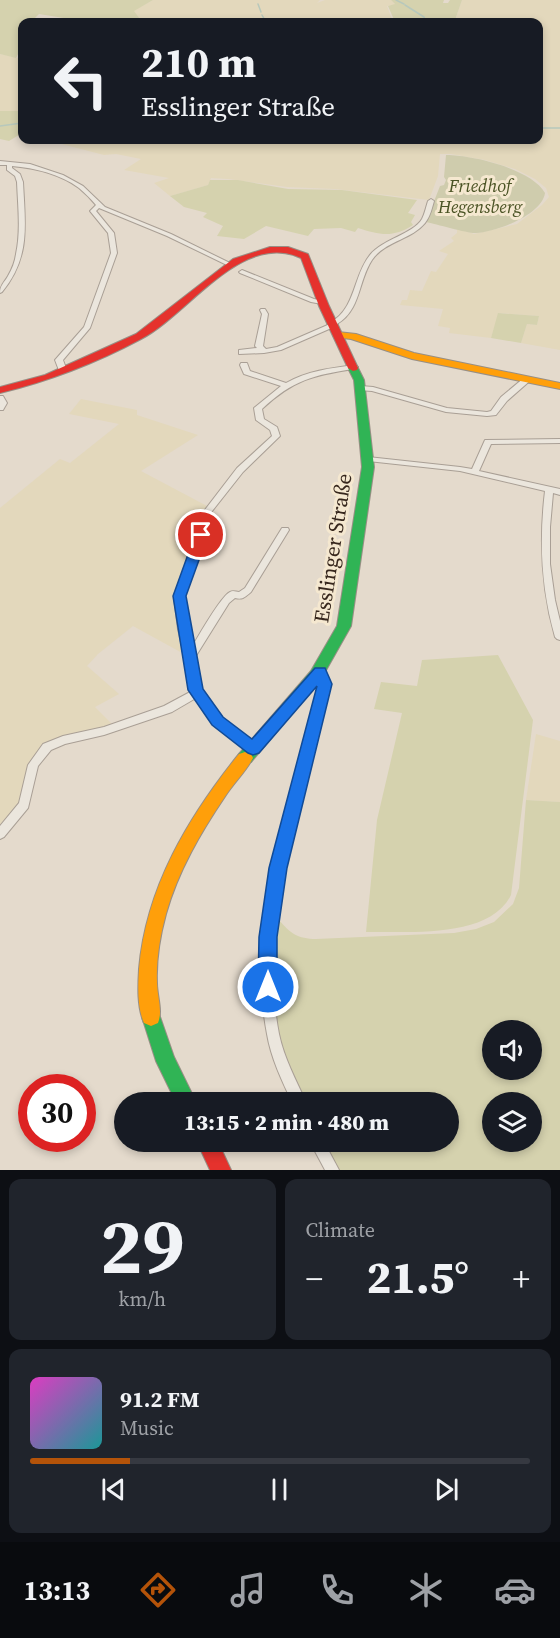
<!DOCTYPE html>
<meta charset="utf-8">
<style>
body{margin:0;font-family:"Source Serif 4",serif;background:#20242c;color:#f1f3f6;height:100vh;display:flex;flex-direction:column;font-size:22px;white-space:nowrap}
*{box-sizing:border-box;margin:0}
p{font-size:20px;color:#9ea1a6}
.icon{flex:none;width:33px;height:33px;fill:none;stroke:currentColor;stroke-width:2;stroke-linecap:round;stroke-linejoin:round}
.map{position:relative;height:1170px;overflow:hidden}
.sheet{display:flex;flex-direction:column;gap:9px;padding:9px;background:#0d0f14;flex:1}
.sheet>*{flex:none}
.hud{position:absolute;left:18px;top:18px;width:525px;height:126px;border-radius:12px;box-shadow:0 3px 9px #0003;background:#171b24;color:#f1f3f6;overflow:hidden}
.controls{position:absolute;left:482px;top:1020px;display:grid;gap:12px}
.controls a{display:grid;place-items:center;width:60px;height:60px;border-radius:50%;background:#171b24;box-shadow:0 3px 9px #0003;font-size:30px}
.speed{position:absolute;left:18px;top:1074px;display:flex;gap:12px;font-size:30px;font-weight:700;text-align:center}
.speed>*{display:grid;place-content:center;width:78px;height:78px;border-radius:50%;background:#171b24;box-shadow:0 3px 9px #0003;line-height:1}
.speed .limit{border:9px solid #d22;background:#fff;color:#111}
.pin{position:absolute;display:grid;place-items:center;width:51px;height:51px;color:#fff;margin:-26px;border:3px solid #fff;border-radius:50%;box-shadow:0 2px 6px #0007}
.me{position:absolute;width:66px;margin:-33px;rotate:0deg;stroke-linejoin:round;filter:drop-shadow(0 0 4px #0008)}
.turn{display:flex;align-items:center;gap:21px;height:126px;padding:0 24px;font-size:27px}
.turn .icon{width:78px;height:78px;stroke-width:2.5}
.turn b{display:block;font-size:42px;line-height:51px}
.big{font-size:45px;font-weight:800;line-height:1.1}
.sheet .tile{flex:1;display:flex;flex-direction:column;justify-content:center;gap:9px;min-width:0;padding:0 21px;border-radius:12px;background:#20242c}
.sheet .dial{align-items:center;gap:0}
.dial b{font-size:78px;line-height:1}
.song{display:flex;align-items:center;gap:18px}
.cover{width:72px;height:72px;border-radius:9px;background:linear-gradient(135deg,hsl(310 70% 55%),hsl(180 70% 35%))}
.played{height:6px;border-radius:3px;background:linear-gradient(90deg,#b45309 20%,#363941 20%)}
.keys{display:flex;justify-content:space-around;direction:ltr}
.heat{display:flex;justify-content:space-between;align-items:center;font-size:33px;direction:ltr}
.sheet .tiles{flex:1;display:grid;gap:9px;grid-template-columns:1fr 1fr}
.tile:last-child{grid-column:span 2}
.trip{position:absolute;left:114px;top:1092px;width:345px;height:60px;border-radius:30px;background:#171b24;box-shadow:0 3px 9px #0003;font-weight:800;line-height:60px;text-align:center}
.menu{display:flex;height:96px;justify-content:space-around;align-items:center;background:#090b0e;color:#9ea1a6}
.menu .icon{width:42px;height:42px}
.menu .active{color:#b45309}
.menu b{font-size:27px;color:#f1f3f6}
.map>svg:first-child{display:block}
.farmland{fill:#e3d8bc}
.green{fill:#d5d2ae;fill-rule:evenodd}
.cemetery{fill:#cfccad}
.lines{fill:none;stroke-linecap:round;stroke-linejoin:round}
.stream{stroke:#b7c8bc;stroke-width:1.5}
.street-casing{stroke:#a99f95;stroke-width:2}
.fast-casing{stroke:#988f85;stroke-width:2}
.slow-casing{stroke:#988f85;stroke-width:2}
.jam-casing{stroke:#988f85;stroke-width:2}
.street{fill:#ebe6dd;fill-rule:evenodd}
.fast{fill:#30b455;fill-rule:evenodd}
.slow{fill:#ff9f0a;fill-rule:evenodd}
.jam{fill:#e5322d;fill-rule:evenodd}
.route{fill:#1a73e8;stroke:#114b97;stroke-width:1.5}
.labels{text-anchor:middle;stroke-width:6;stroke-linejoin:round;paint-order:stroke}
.far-park-label{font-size:18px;font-style:italic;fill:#4a5324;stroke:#f5e8d0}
.street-label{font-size:21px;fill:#37271d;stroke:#f5e8d0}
</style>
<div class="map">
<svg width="560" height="1170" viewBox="0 0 560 1170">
<rect width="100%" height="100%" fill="#e4dacc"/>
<g class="farmland">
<path d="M153 0H320L317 3 325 0H391L396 5 387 6 393 22H142L133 11Z"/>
<path d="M462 0H560V350L521 343 527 324 537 325 539 316 499 313 491 338 449 333 450 328 438 326 443 309 400 305 402 300H407L410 290 422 291 431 271 436 272 448 254 439 251 454 241 451 238 457 233V228L474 234 517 224 542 205 549 197 546 188 535 179 515 169 485 160 451 154H440L438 176 429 200 335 189 287 187 228 179 211 178 208 185 170 196 154 183 169 178 124 170 141 159 116 154 104 155 46 140H538V22H450L455 20Z"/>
<path d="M22 50V111H0V54L18 58Z"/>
<path d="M81 399 137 410V415L198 435 141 471 207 506 202 514 196 549 183 578 184 654 133 626 98 654 87 666 119 694 95 707 113 725 40 749 30 762 22 802 0 829V508L60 459 70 463 119 424 69 414Z"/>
<path d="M536 734 560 741V802L526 800Z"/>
</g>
<g class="green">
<path d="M0 0H153L134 11 142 22H79L76 20 39 14 31 22H22V46L16 58 0 54Z"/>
<path d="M391 0H444L443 3H448L450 0H462L455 20 450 22H395L388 6 395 4Z"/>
<path d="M0 111H22V133L9 141 0 139Z"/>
<path d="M210 180H238L288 189 342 190 417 200 408 213 415 215 411 222 413 225C393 238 380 235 358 228L355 232 341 228 314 229 308 236 266 226 244 239 217 236 223 226 203 217 207 213 184 207 170 196 208 185Z"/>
<path d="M498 313 539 316 537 325 527 324 521 343 491 338Z"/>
<path d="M498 655 533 720 511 895C489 939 408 931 366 932L377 820 402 713 374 709 381 682 417 686 422 660Z"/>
<path d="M526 800 560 802V1170H336L321 1142H448V1102H303L282 1052 271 986 275 921 279 920C290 933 298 939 316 939L454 933 476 929 494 922 513 904 519 888ZM492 1030H531V1070H492ZM492 1102H531V1142H492Z"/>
</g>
<path class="cemetery" d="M446 155C472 155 532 169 545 193 542 215 496 232 476 233 470 234 436 224 426 222L440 186 444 185 446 180 444 177Z"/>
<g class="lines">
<g class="stream">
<path d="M396 0 404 4"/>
<path d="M258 4 261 12"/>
<path d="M405 5 424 17 425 22"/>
<path d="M262 15 266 22"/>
<path d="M0 126 22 123"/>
<path d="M538 128H560"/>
</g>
<defs>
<g id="street">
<path d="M0 161 30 164 63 175 83 186 105 207 171 234 234 265 229 266 167 236 99 208 96 211 114 233 117 253 90 328 63 360 67 371 63 373H60L55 360 84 327 111 253 108 233 90 211 96 205C91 199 85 193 79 188 60 174 35 168 12 166V168L20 174 23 182C25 224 31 257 2 292L0 293C0 285 4 283 8 276 12 269 15 262 16 254 21 231 18 206 17 182L15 176 7 170V165H0Z"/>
<path d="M431 199 434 201C432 208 430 217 425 223 411 240 385 241 372 260 358 281 361 310 337 324L336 326 281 350 264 353 239 354V350L257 348 255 346 262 314 260 310 261 309H265L268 314 263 346 266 349 277 347 330 324 331 322C356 308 353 276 370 255 383 239 413 234 422 219 425 213 426 207 428 201Z"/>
<path d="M242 270 314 299 324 301 325 302 322 304 311 302 240 273 239 272Z"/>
<path d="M241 363H247L250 371 286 383C307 371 331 368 354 365L358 367 354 369C313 375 293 380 262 409L264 419 277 427 280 436 243 472 209 515 202 549 184 598 192 647C198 637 221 596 230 592 233 590 236 592 239 592L245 588 282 528H288L289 530 251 592C245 597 243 600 235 598L229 603 194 659 202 692 222 718 257 746 258 749 257 752 253 753 249 752 214 724 196 698 172 712 104 735 65 744 51 750 38 766 28 808 4 837 0 839V826L19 803 28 765 43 744 63 736 104 727 164 706 192 691 178 629 174 598 194 549 201 515 237 468 272 436 270 430 256 420 254 408 281 386 244 374 240 365Z"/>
<path d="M525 377H528L532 379 507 401 496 415 487 416 446 412 372 391 358 390 357 388 361 386 373 387 447 408 487 412 491 411 501 397Z"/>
<path d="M0 396H3L7 403 3 410H0Z"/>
<path d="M560 439V443L491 444 479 471 560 489V495L553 493 550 527V564L555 600 560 621V640L557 639 555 637C541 588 539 541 545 491L460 471 368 461 364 459 368 457 460 467 472 469 485 440Z"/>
<path d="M320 668 323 669 329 684 328 694C299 804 257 919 279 1034 284 1058 296 1080 306 1102H292C282 1081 271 1058 267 1034 245 919 289 804 318 694L319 684 315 672 317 669Z"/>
<path d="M310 1142H324L339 1170H325Z"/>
</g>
<g id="fast">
<path d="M353 365 357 366 364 380 374 467 351 626 321 679 251 762 245 764 239 762 237 758 239 754 311 671 337 626 362 467 354 380 348 368Z"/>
<path d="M151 1008 158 1011 174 1057 196 1102H176L156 1061 142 1017 144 1011Z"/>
</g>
<g id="slow">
<path d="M338 332 356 334 414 353 560 383V389L412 359 351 339 334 337 333 335Z"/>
<path d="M245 752 251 754 253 758C246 771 234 783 226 795 201 832 178 871 166 914 160 936 156 960 157 983 157 996 163 1011 158 1023L151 1026 144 1023C137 1007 138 986 139 969 146 887 189 816 239 754Z"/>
</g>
<g id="jam">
<path d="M270 247H288L308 254 329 306 358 368 357 370 353 371 348 368 319 306 301 258C242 230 188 315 141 339 96 363 49 381 0 393V387L45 375 136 334 233 259Z"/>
<path d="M197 1142H218L231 1170H210Z"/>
</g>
</defs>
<use href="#street" class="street-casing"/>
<use href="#fast" class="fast-casing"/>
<use href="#slow" class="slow-casing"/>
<use href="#jam" class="jam-casing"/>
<use href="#street" class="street"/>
<use href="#fast" class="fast"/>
<use href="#slow" class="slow"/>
<use href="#jam" class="jam"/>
</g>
<path class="route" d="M201 531 208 535 186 596 203 689 223 717 252 739 315 668H325L332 684 287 868 277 937V987L274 993 268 996 261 993 258 987 259 937 269 868 317 686 259 753 253 755 248 753 212 725 188 690 173 596 195 535Z"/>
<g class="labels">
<g class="far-park-label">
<text x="480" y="192">Friedhof<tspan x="480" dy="21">Hegensberg</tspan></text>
</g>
<g class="street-label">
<text transform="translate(333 548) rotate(-81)" y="7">Esslinger Straße</text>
</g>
</g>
</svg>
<div class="controls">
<a><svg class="icon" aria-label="sound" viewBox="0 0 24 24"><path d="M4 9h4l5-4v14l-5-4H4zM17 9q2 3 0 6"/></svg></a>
<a><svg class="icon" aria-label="layers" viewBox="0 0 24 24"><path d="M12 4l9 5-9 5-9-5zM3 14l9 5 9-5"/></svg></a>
</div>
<div class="speed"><div class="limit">30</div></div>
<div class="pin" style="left:201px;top:535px;background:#d93025"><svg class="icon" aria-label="arrive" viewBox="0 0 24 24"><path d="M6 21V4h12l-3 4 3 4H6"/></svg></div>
<svg class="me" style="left:268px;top:987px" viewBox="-20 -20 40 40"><circle r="17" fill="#1a73e8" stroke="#fff" stroke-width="3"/><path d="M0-11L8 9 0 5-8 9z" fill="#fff"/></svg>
<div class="trip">13:15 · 2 min · 480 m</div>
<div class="hud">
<div class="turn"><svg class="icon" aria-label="left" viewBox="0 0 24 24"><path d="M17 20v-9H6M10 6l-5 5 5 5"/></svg><div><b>210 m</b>Esslinger Straße</div></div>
</div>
</div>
<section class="sheet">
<div class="tiles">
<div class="tile dial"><b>29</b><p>km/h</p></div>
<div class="tile"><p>Climate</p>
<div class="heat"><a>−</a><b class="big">21.5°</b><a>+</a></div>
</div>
<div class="tile">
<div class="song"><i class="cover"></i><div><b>91.2 FM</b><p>Music</p></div></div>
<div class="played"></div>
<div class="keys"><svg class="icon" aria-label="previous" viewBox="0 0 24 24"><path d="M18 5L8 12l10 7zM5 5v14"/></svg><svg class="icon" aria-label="pause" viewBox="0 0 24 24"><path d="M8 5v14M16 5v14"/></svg><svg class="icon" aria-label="next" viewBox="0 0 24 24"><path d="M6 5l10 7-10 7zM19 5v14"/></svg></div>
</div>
</div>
</section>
<nav class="menu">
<b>13:13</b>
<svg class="icon active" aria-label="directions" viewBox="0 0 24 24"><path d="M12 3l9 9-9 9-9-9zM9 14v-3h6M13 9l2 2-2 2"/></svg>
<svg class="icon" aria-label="music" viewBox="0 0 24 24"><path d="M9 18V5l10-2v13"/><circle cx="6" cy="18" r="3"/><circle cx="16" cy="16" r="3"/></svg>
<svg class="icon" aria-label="phone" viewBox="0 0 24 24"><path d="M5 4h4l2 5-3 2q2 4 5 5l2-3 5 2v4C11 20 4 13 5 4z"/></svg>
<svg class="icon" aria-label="climate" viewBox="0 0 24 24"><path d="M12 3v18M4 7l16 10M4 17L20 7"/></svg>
<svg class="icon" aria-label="car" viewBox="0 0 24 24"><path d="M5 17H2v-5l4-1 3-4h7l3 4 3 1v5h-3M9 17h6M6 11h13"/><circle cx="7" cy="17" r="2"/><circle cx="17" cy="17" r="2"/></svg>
</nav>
